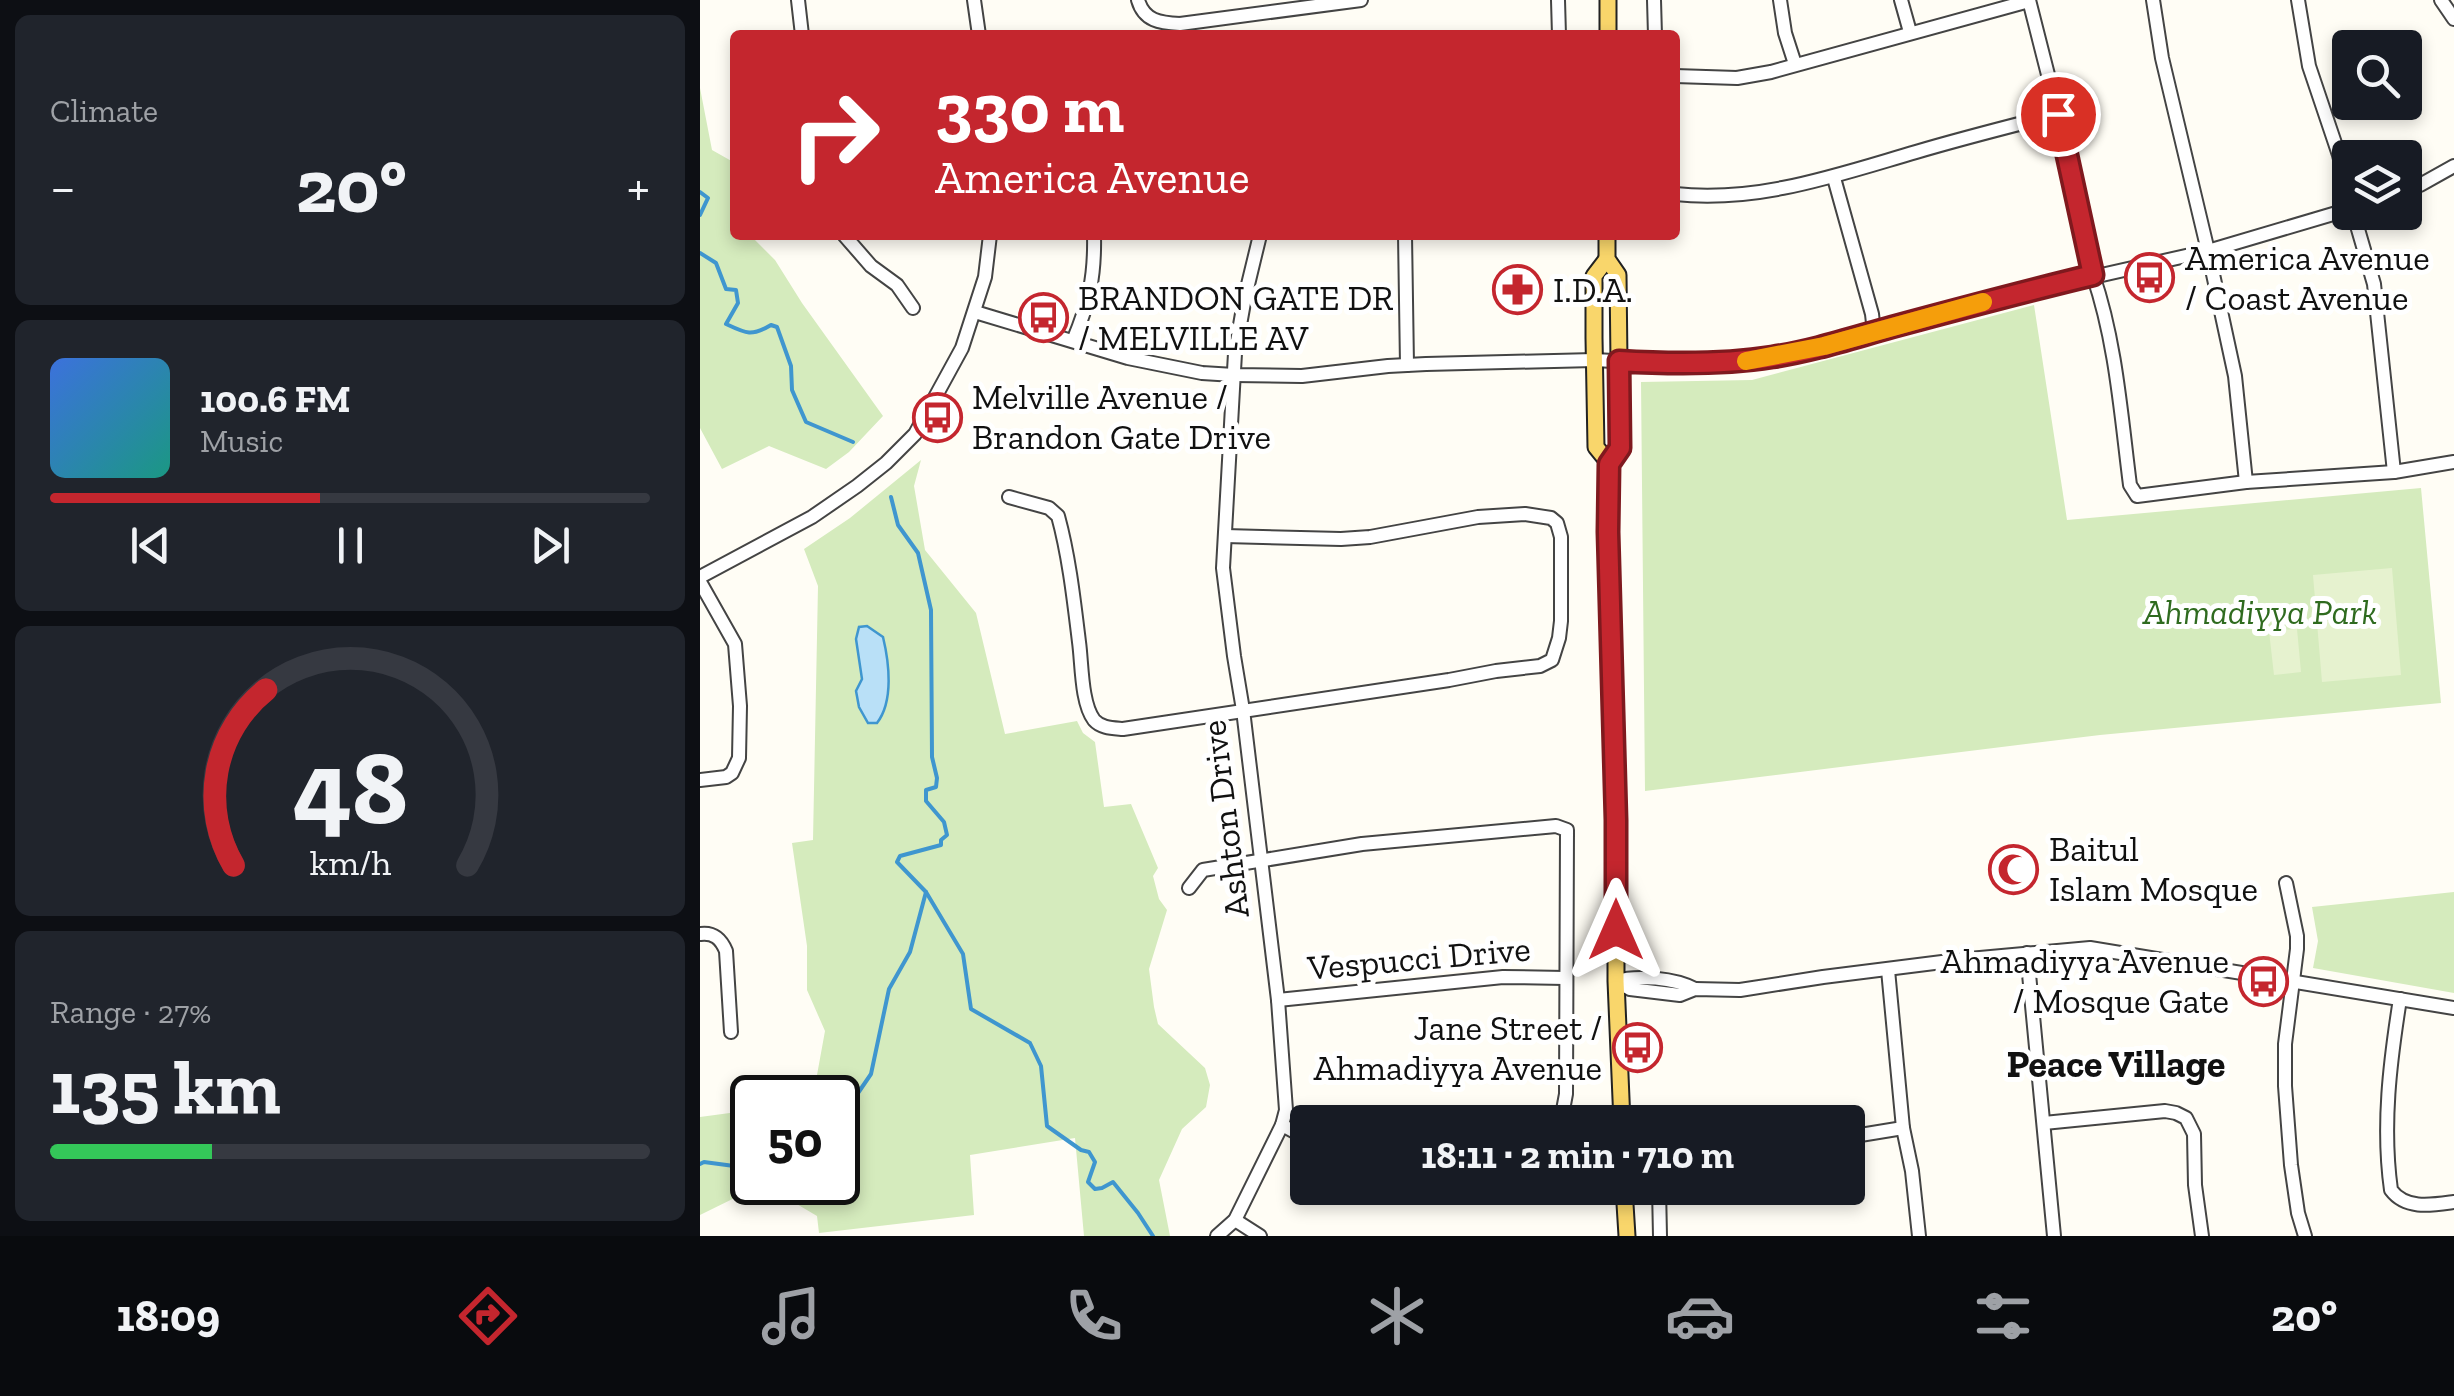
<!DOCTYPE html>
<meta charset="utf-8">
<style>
body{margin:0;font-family:"Zilla Slab",serif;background:#20242c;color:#f1f3f6;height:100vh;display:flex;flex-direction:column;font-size:38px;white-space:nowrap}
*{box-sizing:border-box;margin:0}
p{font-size:32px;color:#9ea1a6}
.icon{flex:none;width:55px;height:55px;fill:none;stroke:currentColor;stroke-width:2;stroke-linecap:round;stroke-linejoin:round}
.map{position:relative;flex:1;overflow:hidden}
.side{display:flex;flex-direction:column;gap:15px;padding:15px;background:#0d0f14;width:700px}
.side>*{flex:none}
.top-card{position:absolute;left:30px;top:30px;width:950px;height:210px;border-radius:10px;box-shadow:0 5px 15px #0003;background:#c4262e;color:#fff;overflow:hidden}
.controls{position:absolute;left:1632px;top:30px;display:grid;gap:20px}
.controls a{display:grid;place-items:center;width:90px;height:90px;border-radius:10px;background:#171b24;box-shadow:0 5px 15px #0003;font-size:50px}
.speed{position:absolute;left:30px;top:1075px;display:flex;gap:20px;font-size:50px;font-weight:700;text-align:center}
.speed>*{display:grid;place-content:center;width:130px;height:130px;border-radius:50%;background:#171b24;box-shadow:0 5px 15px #0003;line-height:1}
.speed .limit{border:5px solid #111;border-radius:15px;background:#fff;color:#111}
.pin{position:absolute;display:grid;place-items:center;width:85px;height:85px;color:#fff;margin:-42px;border:5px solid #fff;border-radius:50%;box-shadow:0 2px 10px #0007}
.me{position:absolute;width:110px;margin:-55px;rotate:0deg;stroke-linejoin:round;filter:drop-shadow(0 0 8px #0008)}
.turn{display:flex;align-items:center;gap:35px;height:210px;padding:0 40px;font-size:45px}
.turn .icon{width:130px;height:130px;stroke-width:2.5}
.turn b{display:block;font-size:70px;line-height:85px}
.big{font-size:75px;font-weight:800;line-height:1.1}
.side .tile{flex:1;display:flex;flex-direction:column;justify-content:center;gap:15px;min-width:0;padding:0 35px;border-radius:15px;background:#20242c}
.side .dial{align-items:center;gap:0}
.dial svg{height:260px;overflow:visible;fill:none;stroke:#363941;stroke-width:7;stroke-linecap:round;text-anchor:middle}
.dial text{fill:#f1f3f6;stroke:none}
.song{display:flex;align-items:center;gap:30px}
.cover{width:120px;height:120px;border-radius:15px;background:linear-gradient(135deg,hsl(220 70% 55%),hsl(170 70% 35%))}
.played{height:10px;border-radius:5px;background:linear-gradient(90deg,#c4262e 45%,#363941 45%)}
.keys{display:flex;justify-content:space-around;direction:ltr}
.heat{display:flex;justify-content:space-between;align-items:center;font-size:55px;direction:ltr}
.charge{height:15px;border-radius:8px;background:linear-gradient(90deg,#34c759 27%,#363941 0)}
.trip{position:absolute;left:590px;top:1105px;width:575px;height:100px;border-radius:10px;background:#171b24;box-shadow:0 5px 15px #0003;font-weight:800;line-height:100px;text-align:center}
.tabs{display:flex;height:160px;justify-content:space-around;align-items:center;background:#090b0e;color:#9ea1a6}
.tabs .icon{width:70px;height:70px}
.tabs .selected{color:#c4262e}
.tabs b{font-size:45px;color:#f1f3f6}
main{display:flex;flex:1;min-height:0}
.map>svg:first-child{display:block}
.green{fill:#d5ebbd}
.pitch{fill:#e6f2cf}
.water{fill:#b9e0f7;stroke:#3f96cf;stroke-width:2.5}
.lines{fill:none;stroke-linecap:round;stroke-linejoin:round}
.stream{stroke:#3f96cf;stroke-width:4}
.minor-casing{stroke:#444;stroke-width:16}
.major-casing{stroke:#222;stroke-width:19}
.minor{stroke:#fff;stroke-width:12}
.major{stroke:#f9d66b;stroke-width:15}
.route-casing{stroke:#7f191e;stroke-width:25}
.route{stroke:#c4262e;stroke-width:18}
.slow{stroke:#f59e0b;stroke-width:18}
.labels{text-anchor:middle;stroke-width:10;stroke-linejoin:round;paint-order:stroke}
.poi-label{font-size:35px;fill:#111;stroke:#fff;text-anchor:start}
.park-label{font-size:35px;font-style:italic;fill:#2f6b1f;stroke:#fff}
.street-label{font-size:35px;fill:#111;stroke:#fff}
.neighbourhood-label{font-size:38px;font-weight:bold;fill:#111;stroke:#fff}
</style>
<main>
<section class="side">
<div class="tile"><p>Climate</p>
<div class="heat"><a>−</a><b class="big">20°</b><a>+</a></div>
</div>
<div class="tile">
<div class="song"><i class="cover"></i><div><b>100.6 FM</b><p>Music</p></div></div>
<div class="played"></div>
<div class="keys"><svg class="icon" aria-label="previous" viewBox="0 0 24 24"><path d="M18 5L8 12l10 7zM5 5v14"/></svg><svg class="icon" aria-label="pause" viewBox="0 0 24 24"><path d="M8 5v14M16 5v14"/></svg><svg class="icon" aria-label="next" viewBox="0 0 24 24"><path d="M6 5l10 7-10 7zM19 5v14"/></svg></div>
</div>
<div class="tile dial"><svg viewBox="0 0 100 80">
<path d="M14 69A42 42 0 1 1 86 69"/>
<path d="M14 69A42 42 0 0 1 24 15" stroke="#c4262e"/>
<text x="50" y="56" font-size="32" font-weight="700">48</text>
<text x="50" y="72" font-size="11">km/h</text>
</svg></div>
<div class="tile"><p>Range · 27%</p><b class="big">135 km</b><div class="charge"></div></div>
</section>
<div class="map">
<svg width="1754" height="1236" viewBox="0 0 1754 1236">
<rect width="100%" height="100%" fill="#fffdf5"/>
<g class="green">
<path d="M0 88 12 150 35 163V235H50L75 260 102 303 183 416 149 452 126 469 69 446 22 469 0 428Z"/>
<path d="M1334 305 1367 520 1721 488 1741 703 1400 735 945 791 941 382 1052 380Z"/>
<path d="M221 460 214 486 225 550 276 613 305 734 377 721 383 733 395 742 404 807 431 804 458 868 453 876 459 899 467 910 449 969 454 1007 458 1024 505 1068 510 1085 506 1107 482 1129 459 1180 470 1236H384L375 1138 270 1155 274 1215 119 1233 117 1216 63 1184 0 1215V1117L52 1110V1182H138V1098L113 1097 125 1031 107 990V946L92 843 113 840 118 586 104 549 150 518Z"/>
<path d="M1754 892V993L1613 968 1618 941 1612 907Z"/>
</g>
<g class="pitch">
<path d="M1692 568 1701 675 1622 682 1613 575Z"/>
<path d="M1597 629 1601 672 1574 675 1569 631Z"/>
</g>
<path class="water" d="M167 626 183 637C189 662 194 701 177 723H168L159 707 156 691 162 679 156 639 159 627Z"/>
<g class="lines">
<g class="stream">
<path d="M0 192 8 198 0 215"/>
<path d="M0 253 16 263 26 289 36 290 38 303 26 324C45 333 51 337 71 325L77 327 91 366 92 390 106 422 153 442"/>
<path d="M191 497 198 525 218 553 231 610 232 757 237 778 236 787 226 790V801L244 822 247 835 241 840V845L200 856 197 862 226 892 263 954 271 1009 330 1043 341 1066 347 1126 381 1150 389 1152 395 1162 388 1182 395 1189 402 1188 413 1182 438 1213 453 1236"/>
<path d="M138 1139 141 1118 171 1074 189 989 210 952 226 892"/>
<path d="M138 1159 139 1170 138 1171"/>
<path d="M0 1164 4 1162 49 1168 52 1166"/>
<path d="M117 1182H118"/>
</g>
<defs>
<g id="minor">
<path d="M98 0 102 35"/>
<path d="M274 0 279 35"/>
<path d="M438 0C444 21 460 23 480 24L661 0"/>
<path d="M858 0 859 35"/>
<path d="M954 0 955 35"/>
<path d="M1080 0 1085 33 1095 64"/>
<path d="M1201 0 1210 32"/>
<path d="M1329 0 1358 114 1393 275C1416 342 1421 415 1430 485L1437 496 1546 482 1694 472 1754 462"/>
<path d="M1453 0 1462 58 1508 251 1535 376 1546 482"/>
<path d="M1598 0 1609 66 1639 155 1650 200"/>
<path d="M1741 0 1754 19"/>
<path d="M975 76 1037 78 1071 72 1329 1"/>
<path d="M1134 178 1172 314 1174 332"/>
<path d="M1705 190 1720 185 1754 166"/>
<path d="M975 194C1059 203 1137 175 1216 152 1263 138 1311 126 1358 114"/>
<path d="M1653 212 1674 284 1694 472"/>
<path d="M144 235 171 266 197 285 213 308"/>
<path d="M705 235 707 365"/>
<path d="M275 312 428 358 502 373 534 375 602 376 688 366 726 364 894 360 974 364 1034 362 1074 357 1124 346 1291 300 1508 251 1650 209"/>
<path d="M373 341C389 303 395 277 394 235"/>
<path d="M309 497 349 508 358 516C369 556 374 601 379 642 382 663 381 703 394 720 401 728 412 728 423 729L749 680 796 671 840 666 852 660 859 638 861 621V537L857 523 851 518 825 514 778 517 670 537 641 539 525 536"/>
<path d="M0 577 112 517 157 486 186 463 215 434 262 348 285 277 290 235"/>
<path d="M0 582 35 644 40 706 39 758 32 773 26 777 0 780"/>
<path d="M1586 883 1597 936V949L1585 1044V1086L1591 1165 1598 1213 1605 1236"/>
<path d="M489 888 503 870 662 844 856 826 867 830 866 1094 863 1110 851 1122"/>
<path d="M0 934C14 932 21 939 26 951L31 1032"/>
<path d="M1327 953 1354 1236"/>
<path d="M1188 970 1203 1128 1212 1171 1219 1236"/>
<path d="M916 981 930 989 980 995 995 989 1040 990 1123 977 1258 960 1390 948 1754 1008"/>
<path d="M916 981C937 975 975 978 995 989"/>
<path d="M1700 999C1690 1062 1682 1126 1691 1190 1706 1210 1732 1205 1754 1202"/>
<path d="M578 1000 803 977 865 978"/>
<path d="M1344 1123 1465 1111 1476 1113 1486 1118 1494 1134 1495 1185 1502 1236"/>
<path d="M582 1125 608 1139"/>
<path d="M1148 1137 1203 1128"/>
<path d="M959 1188 960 1236"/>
<path d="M535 1220 560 1236"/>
<path d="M517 1236 535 1220 582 1125 586 1110 578 1000 543 710 534 656 523 568 535 353 545 297 560 235"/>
</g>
<g id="major">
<path d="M908 35V0"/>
<path d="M907 235V259L918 275 920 448 909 463 908 532 916 820V981L922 1122"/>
<path d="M907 259 894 276V338L896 447 909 463"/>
<path d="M924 1188 927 1236"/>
</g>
</defs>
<use href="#minor" class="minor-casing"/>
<use href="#major" class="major-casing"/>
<use href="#minor" class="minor"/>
<use href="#major" class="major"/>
</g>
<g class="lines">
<defs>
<path id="route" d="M916 930V820L908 532 909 464 920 448 919 361C970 364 1022 365 1072 357 1113 351 1152 338 1192 327 1259 309 1326 291 1393 275L1358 114"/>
</defs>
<use href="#route" class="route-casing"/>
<use href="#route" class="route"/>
<path class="slow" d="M1046 361 1124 346 1283 302"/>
</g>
<defs>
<symbol id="bus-ring" viewBox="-11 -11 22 22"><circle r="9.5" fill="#fff" stroke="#c4262e" stroke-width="1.5"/><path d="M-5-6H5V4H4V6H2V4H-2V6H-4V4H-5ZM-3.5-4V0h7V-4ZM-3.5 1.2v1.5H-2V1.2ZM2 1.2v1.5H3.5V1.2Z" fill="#c4262e"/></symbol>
<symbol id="pharmacy-ring" viewBox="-11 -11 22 22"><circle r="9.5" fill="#fff" stroke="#c4262e" stroke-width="1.5"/><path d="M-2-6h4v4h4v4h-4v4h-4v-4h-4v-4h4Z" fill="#c4262e"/></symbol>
<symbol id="mosque-ring" viewBox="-11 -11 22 22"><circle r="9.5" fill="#fff" stroke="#c4262e" stroke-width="1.5"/><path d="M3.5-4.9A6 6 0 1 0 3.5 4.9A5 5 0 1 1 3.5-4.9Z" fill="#c4262e"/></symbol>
</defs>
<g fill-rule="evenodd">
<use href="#bus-ring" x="1422" y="250" width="55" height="55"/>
<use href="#pharmacy-ring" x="790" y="262" width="55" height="55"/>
<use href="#bus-ring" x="316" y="290" width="55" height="55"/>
<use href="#bus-ring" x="210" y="390" width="55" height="55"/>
<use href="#mosque-ring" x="1286" y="842" width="55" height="55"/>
<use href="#bus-ring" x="1536" y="954" width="55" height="55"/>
<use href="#bus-ring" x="910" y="1020" width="55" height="55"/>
</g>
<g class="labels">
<g class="poi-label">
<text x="1485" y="270">America Avenue<tspan x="1485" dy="40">/ Coast Avenue</tspan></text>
<text x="853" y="302">I.D.A.</text>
<text x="378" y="310">BRANDON GATE DR<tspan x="378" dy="40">/ MELVILLE AV</tspan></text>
<text x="272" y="409">Melville Avenue /<tspan x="272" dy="40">Brandon Gate Drive</tspan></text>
<text x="1349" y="861">Baitul<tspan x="1349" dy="40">Islam Mosque</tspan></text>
<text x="1529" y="973" text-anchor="end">Ahmadiyya Avenue<tspan x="1529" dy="40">/ Mosque Gate</tspan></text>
<text x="902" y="1040" text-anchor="end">Jane Street /<tspan x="902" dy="40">Ahmadiyya Avenue</tspan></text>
</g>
<g class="park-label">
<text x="1560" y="624">Ahmadiyya Park</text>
</g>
<g class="street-label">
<text transform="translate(525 819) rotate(-97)" y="12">Ashton Drive</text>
<text transform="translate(719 958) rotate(-5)" y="12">Vespucci Drive</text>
</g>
<g class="neighbourhood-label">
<text x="1416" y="1077">Peace Village</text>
</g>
</g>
</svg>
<div class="controls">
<a><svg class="icon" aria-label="search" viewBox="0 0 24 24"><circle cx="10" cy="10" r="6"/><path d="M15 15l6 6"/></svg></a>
<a><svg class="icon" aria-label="layers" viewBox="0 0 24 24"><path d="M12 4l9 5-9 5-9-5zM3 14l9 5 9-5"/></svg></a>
</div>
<div class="speed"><div class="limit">50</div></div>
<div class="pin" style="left:1358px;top:114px;background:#d93025"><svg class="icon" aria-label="arrive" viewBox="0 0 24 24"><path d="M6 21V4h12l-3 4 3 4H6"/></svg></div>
<svg class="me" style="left:916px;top:930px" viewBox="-20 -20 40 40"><path d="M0-17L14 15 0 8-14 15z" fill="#c4262e" stroke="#fff" stroke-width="4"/></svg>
<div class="trip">18:11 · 2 min · 710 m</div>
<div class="top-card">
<div class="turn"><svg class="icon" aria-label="right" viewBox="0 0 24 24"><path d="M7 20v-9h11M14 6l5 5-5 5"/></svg><div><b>330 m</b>America Avenue</div></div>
</div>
</div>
</main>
<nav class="tabs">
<b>18:09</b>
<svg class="icon selected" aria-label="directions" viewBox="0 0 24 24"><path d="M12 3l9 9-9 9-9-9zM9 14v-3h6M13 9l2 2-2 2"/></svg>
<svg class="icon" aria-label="music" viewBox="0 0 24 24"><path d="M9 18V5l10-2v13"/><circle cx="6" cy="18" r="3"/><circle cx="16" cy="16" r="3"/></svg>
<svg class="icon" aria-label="phone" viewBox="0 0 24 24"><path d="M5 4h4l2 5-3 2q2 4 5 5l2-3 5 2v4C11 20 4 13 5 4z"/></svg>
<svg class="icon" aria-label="climate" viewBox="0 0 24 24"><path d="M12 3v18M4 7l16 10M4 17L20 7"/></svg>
<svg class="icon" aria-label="car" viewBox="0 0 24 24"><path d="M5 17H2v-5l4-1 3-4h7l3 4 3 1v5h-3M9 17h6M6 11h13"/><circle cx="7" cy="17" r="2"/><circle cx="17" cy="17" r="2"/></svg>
<svg class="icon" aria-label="filters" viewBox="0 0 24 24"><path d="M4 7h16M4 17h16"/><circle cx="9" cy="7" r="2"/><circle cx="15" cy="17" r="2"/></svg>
<b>20°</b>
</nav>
